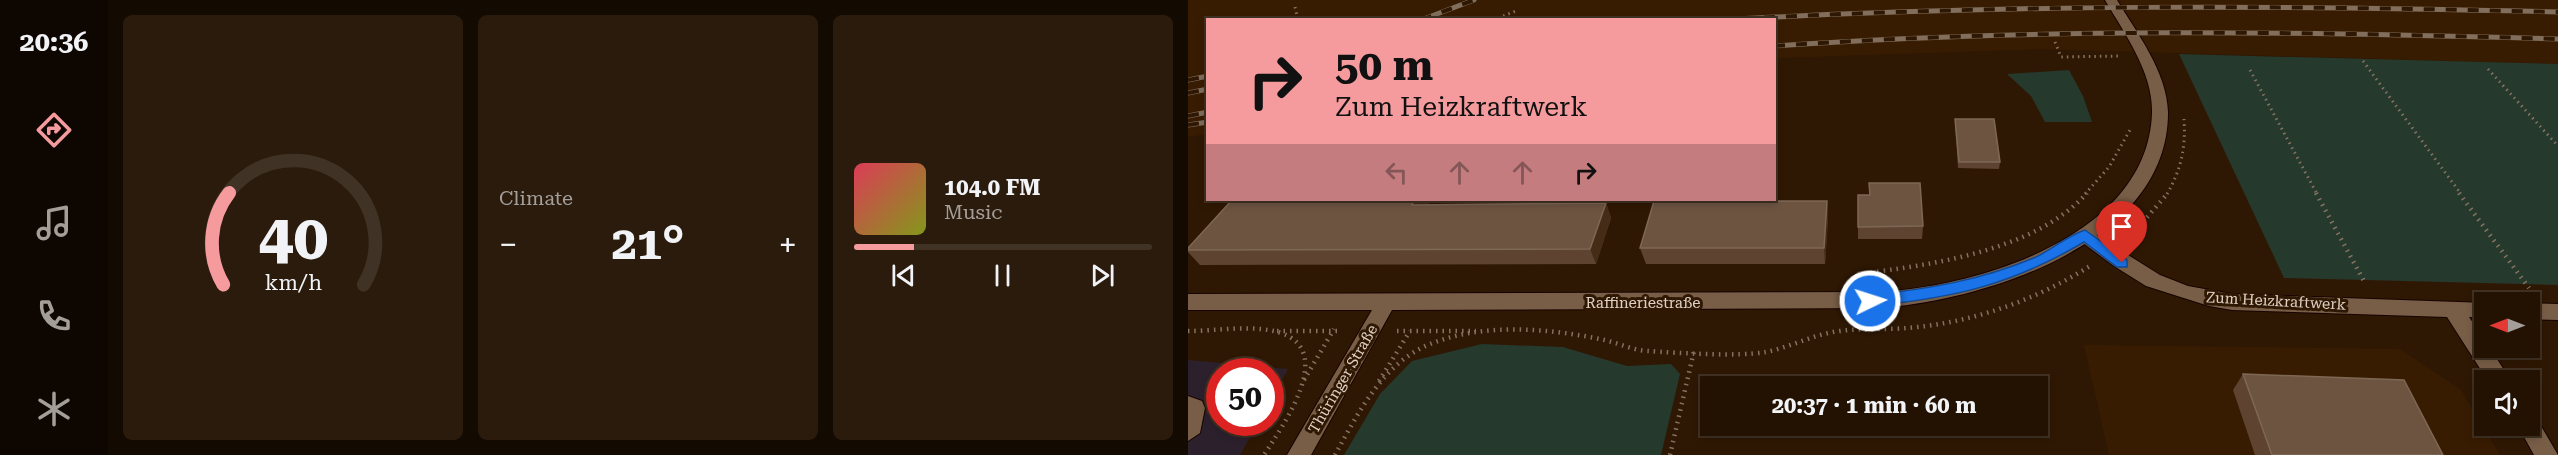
<!DOCTYPE html>
<meta charset="utf-8">
<style>
body{margin:0;font-family:"Roboto Serif",serif;background:#2b1b0c;color:#f1f3f6;height:100vh;display:flex;flex-direction:column;font-size:22px;white-space:nowrap}
*{box-sizing:border-box;margin:0}
p{font-size:20px;color:#a39e99}
.icon{flex:none;width:33px;height:33px;fill:none;stroke:currentColor;stroke-width:2;stroke-linecap:round;stroke-linejoin:round}
.map{position:relative;flex:1;overflow:hidden}
.drawer{display:flex;flex-direction:column;gap:15px;padding:15px;background:#130a01;width:1080px}
.drawer>*{flex:none}
.top-card{position:absolute;left:18px;top:18px;width:570px;height:183px;border-radius:0px;box-shadow:0 3px 9px #0003,0 0 0 2px #403224;background:#f59b9e;color:#111;overflow:hidden}
.needle{width:39px;rotate:270deg}
.controls{position:absolute;left:1286px;top:292px;display:grid;gap:12px}
.controls a{display:grid;place-items:center;width:66px;height:66px;border-radius:0px;background:#231202;box-shadow:0 3px 9px #0003,0 0 0 2px #403224;font-size:30px}
.speed{position:absolute;left:18px;top:358px;display:flex;gap:12px;font-size:30px;font-weight:700;text-align:center}
.speed>*{display:grid;place-content:center;width:78px;height:78px;border-radius:50%;background:#231202;box-shadow:0 3px 9px #0003,0 0 0 2px #403224;line-height:1}
.speed .limit{border:9px solid #d22;background:#fff;color:#111}
.pin{position:absolute;display:grid;place-items:center;width:51px;height:51px;color:#fff;margin:-62px -26px;border-radius:50% 50% 50% 0;rotate:-45deg;box-shadow:0 0 6px #0007}
.pin .icon{rotate:45deg}
.me{position:absolute;width:66px;margin:-33px;rotate:86deg;stroke-linejoin:round;filter:drop-shadow(0 0 4px #0008)}
.turn{display:flex;align-items:center;gap:21px;height:126px;padding:0 30px;font-size:27px}
.turn .icon{width:78px;height:78px;stroke-width:2.5}
.turn b{display:block;font-size:42px;line-height:51px}
.lanes{display:flex;align-items:center;height:57px;padding:0 30px;background:#0003;justify-content:center;gap:30px;direction:ltr}
.lanes .off{opacity:.35}
.big{font-size:45px;font-weight:700;line-height:1.1}
.drawer .widget{flex:1;display:flex;flex-direction:column;justify-content:center;gap:9px;min-width:0;padding:0 21px;border-radius:9px;background:#2b1b0c}
.drawer .dial{align-items:center;gap:0}
.dial svg{height:156px;overflow:visible;fill:none;stroke:#403224;stroke-width:7;stroke-linecap:round;text-anchor:middle}
.dial text{fill:#f1f3f6;stroke:none}
.song{display:flex;align-items:center;gap:18px}
.cover{width:72px;height:72px;border-radius:9px;background:linear-gradient(135deg,hsl(350 70% 55%),hsl(70 70% 35%))}
.played{height:6px;border-radius:3px;background:linear-gradient(90deg,#f59b9e 20%,#403224 20%)}
.keys{display:flex;justify-content:space-around;direction:ltr}
.heat{display:flex;justify-content:space-between;align-items:center;font-size:33px;direction:ltr}
.drawer .tiles{flex:1;display:grid;gap:15px;grid-template-columns:repeat(3,1fr)}
.trip{position:absolute;left:512px;top:376px;width:348px;height:60px;border-radius:0px;background:#231202;box-shadow:0 3px 9px #0003,0 0 0 2px #403224;font-weight:700;line-height:60px;text-align:center}
main{display:flex;flex:1;min-height:0}
.tabs{display:flex;flex-direction:column;width:108px;justify-content:space-around;align-items:center;background:#0e0701;color:#a39e99}
.tabs .icon{width:42px;height:42px}
.tabs .active{color:#f59b9e}
.tabs b{font-size:27px;color:#f1f3f6}
.map>svg:first-child{display:block}
.commercial{fill:#2d202d}
.built{fill:#381c01}
.green{fill:#25392d}
.lines{fill:none;stroke-linecap:round;stroke-linejoin:round}
.lane-casing{stroke:#160300;stroke-width:2}
.street-casing{stroke:#160300;stroke-width:2}
.secondary-casing{stroke:#160300;stroke-width:2}
.path-far1{stroke:#857261;stroke-width:3;stroke-dasharray:1.5 4;stroke-linecap:butt}
.path{stroke:#857261;stroke-width:4.5;stroke-dasharray:1.5 5;stroke-linecap:butt}
.lane{fill:#795e47;fill-rule:evenodd}
.street{fill:#795e47;fill-rule:evenodd}
.secondary{fill:#795e47;fill-rule:evenodd}
.rail-casing{stroke:#816e5c;stroke-width:5}
.rail{stroke:#2f1803;stroke-width:4;stroke-dasharray:11;stroke-linecap:butt}
.wall{fill:#5e4430}
.shaded-wall{fill:#452c17}
.building{fill:#6c5440;stroke:#7e6754;stroke-width:1.5}
.route{fill:#1a73e8;stroke:#114b97;stroke-width:1.5}
.labels{text-anchor:middle;stroke-width:6;stroke-linejoin:round;paint-order:stroke}
.street-label{font-size:15px;fill:#e0d0c3;stroke:#2f1803}
</style>
<main>
<nav class="tabs">
<b>20:36</b>
<svg class="icon active" aria-label="directions" viewBox="0 0 24 24"><path d="M12 3l9 9-9 9-9-9zM9 14v-3h6M13 9l2 2-2 2"/></svg>
<svg class="icon" aria-label="music" viewBox="0 0 24 24"><path d="M9 18V5l10-2v13"/><circle cx="6" cy="18" r="3"/><circle cx="16" cy="16" r="3"/></svg>
<svg class="icon" aria-label="phone" viewBox="0 0 24 24"><path d="M5 4h4l2 5-3 2q2 4 5 5l2-3 5 2v4C11 20 4 13 5 4z"/></svg>
<svg class="icon" aria-label="climate" viewBox="0 0 24 24"><path d="M12 3v18M4 7l16 10M4 17L20 7"/></svg>
</nav>
<section class="drawer">
<div class="tiles">
<div class="widget dial"><svg viewBox="0 0 100 80">
<path d="M14 69A42 42 0 1 1 86 69"/>
<path d="M14 69A42 42 0 0 1 17 22" stroke="#f59b9e"/>
<text x="50" y="56" font-size="32" font-weight="700">40</text>
<text x="50" y="72" font-size="11">km/h</text>
</svg></div>
<div class="widget"><p>Climate</p>
<div class="heat"><a>−</a><b class="big">21°</b><a>+</a></div>
</div>
<div class="widget">
<div class="song"><i class="cover"></i><div><b>104.0 FM</b><p>Music</p></div></div>
<div class="played"></div>
<div class="keys"><svg class="icon" aria-label="previous" viewBox="0 0 24 24"><path d="M18 5L8 12l10 7zM5 5v14"/></svg><svg class="icon" aria-label="pause" viewBox="0 0 24 24"><path d="M8 5v14M16 5v14"/></svg><svg class="icon" aria-label="next" viewBox="0 0 24 24"><path d="M6 5l10 7-10 7zM19 5v14"/></svg></div>
</div>
</div>
</section>
<div class="map">
<svg width="1370" height="455" viewBox="0 0 1370 455">
<rect width="100%" height="100%" fill="#2f1803"/>
<path class="commercial" d="M0 360 100 369 83 400 82 372H32V423H70L52 455H0Z"/>
<g class="built">
<path d="M0 0H1370V64L855 49 587 58 586 20H20L19 134 0 137Z"/>
<path d="M896 345 1212 349 1273 390 1312 455H921Z"/>
</g>
<g class="green">
<path d="M991 54 1370 64V285L1096 278Z"/>
<path d="M881 70 895 96 904 122H857L843 96 819 74Z"/>
<path d="M294 344 375 347 439 366 483 364 492 374 473 455H156L192 394 224 361Z"/>
</g>
<g class="lines">
<defs>
<path id="lane" d="M0 396 14 401 17 408 12 433 0 441Z"/>
<g id="street">
<path d="M897 228 972 275 1000 286 1044 294 1299 303H1296V318L1281 317 1296 339V348H1302L1323 381H1300L1259 317 1044 310 1021 306 958 286 926 266 891 240 888 235 891 230Z"/>
<path d="M1341 303 1370 304V320L1341 319Z"/>
<path d="M1341 416 1349 419 1370 455H1346L1330 426H1341Z"/>
</g>
<path id="secondary" d="M917 0H929C949 33 979 72 980 112 981 243 798 300 692 308L204 310 123 455H99L184 310H0V294L692 292C793 286 961 235 964 112 965 72 936 33 917 0Z"/>
</defs>
<use href="#lane" class="lane-casing"/>
<use href="#street" class="street-casing"/>
<use href="#secondary" class="secondary-casing"/>
<g class="path-far1">
<path d="M107 7 110 20"/>
<path d="M305 20 328 11"/>
<path d="M867 42 873 57 932 56"/>
<path d="M1175 61 1273 194"/>
<path d="M1300 69 1370 146"/>
<path d="M1062 70 1129 194"/>
<path d="M897 194 921 167 942 130"/>
<path d="M979 194C993 170 998 147 996 119"/>
</g>
<g class="path">
<path d="M1128 193 1177 283"/>
<path d="M1271 193 1341 288"/>
<path d="M942 237 980 193"/>
<path d="M670 274C743 265 847 251 899 193"/>
<path d="M0 331C29 331 65 324 93 333 148 352 95 425 76 455"/>
<path d="M89 331H153"/>
<path d="M209 331H288"/>
<path d="M1341 340 1349 336"/>
<path d="M1329 359 1331 348"/>
<path d="M116 380 146 329"/>
<path d="M191 381 222 331"/>
<path d="M1341 392 1347 402"/>
<path d="M147 455C170 413 195 363 242 344 295 323 357 328 412 339 428 342 443 350 460 351 491 353 549 357 578 352 603 347 626 334 652 331 674 328 697 330 719 328 784 323 848 300 902 266"/>
<path d="M482 455 506 351"/>
</g>
<use href="#lane" class="lane"/>
<use href="#street" class="street"/>
<use href="#secondary" class="secondary"/>
<defs>
<g id="rail">
<path d="M233 20 286 0"/>
<path d="M532 20C811 4 1090 5 1370 12"/>
<path d="M586 46C847 28 1108 31 1370 39"/>
<path d="M0 80 20 76"/>
<path d="M0 93 20 89"/>
<path d="M0 116 20 112"/>
<path d="M0 125 20 122"/>
</g>
</defs>
<use href="#rail" class="rail-casing"/>
<use href="#rail" class="rail"/>
</g>
<g class="wall">
<path d="M767 119 812 162 811 169 770 168 767 125Z"/>
<path d="M681 195 735 226 734 239H670V227Z"/>
<path d="M44 200H243L240 204 418 203 423 218 408 264 12 265 0 252V248Z"/>
<path d="M639 201 640 218 637 264H458L452 248Z"/>
<path d="M1055 374 1255 455H1067L1045 390Z"/>
</g>
<g class="shaded-wall">
<path d="M226 200H243L233 219 224 205Z"/>
<path d="M639 201 640 218 637 264 636 248Z"/>
<path d="M418 203 423 218 408 264 402 249Z"/>
</g>
<g class="building">
<path d="M767 119H806L812 162H771Z"/>
<path d="M681 183H732L735 226 670 227V195H682Z"/>
<path d="M44 200H226L224 205 418 203 402 249 0 250V248Z"/>
<path d="M466 201H639L636 248H452Z"/>
<path d="M1055 374 1216 380 1255 455H1084Z"/>
</g>
<path class="route" d="M897 230 939 260V267H929L896 242C823 285 766 298 682 306L675 301 682 295C742 289 793 280 848 257 865 249 879 236 897 230Z"/>
<g class="labels">
<g class="street-label">
<text transform="translate(1088 301) rotate(3)" y="5">Zum Heizkraftwerk</text>
<text x="455" y="308">Raffineriestraße</text>
<text transform="translate(155 379) rotate(-60)" y="5">Thüringer Straße</text>
</g>
</g>
</svg>
<div class="controls">
<a><svg class="needle" viewBox="-14 -14 28 28"><path d="M0-13l5 13h-10z" fill="#e53935"/><path d="M0 13l5-13h-10z" fill="#a39e99"/></svg></a>
<a><svg class="icon" aria-label="sound" viewBox="0 0 24 24"><path d="M4 9h4l5-4v14l-5-4H4zM17 9q2 3 0 6"/></svg></a>
</div>
<div class="speed"><div class="limit">50</div></div>
<div class="pin" style="left:934px;top:263px;background:#d93025"><svg class="icon" aria-label="arrive" viewBox="0 0 24 24"><path d="M6 21V4h12l-3 4 3 4H6"/></svg></div>
<svg class="me" style="left:682px;top:301px" viewBox="-20 -20 40 40"><circle r="17" fill="#1a73e8" stroke="#fff" stroke-width="3"/><path d="M0-11L8 9 0 5-8 9z" fill="#fff"/></svg>
<div class="trip">20:37 · 1 min · 60 m</div>
<div class="top-card">
<div class="turn"><svg class="icon" aria-label="right" viewBox="0 0 24 24"><path d="M7 20v-9h11M14 6l5 5-5 5"/></svg><div><b>50 m</b>Zum Heizkraftwerk</div></div>
<div class="lanes"><svg class="icon off" aria-label="left" viewBox="0 0 24 24"><path d="M17 20v-9H6M10 6l-5 5 5 5"/></svg><svg class="icon off" aria-label="ahead" viewBox="0 0 24 24"><path d="M12 20V5M6 11l6-6 6 6"/></svg><svg class="icon off" aria-label="ahead" viewBox="0 0 24 24"><path d="M12 20V5M6 11l6-6 6 6"/></svg><svg class="icon" aria-label="right" viewBox="0 0 24 24"><path d="M7 20v-9h11M14 6l5 5-5 5"/></svg></div>
</div>
</div>
</main>
